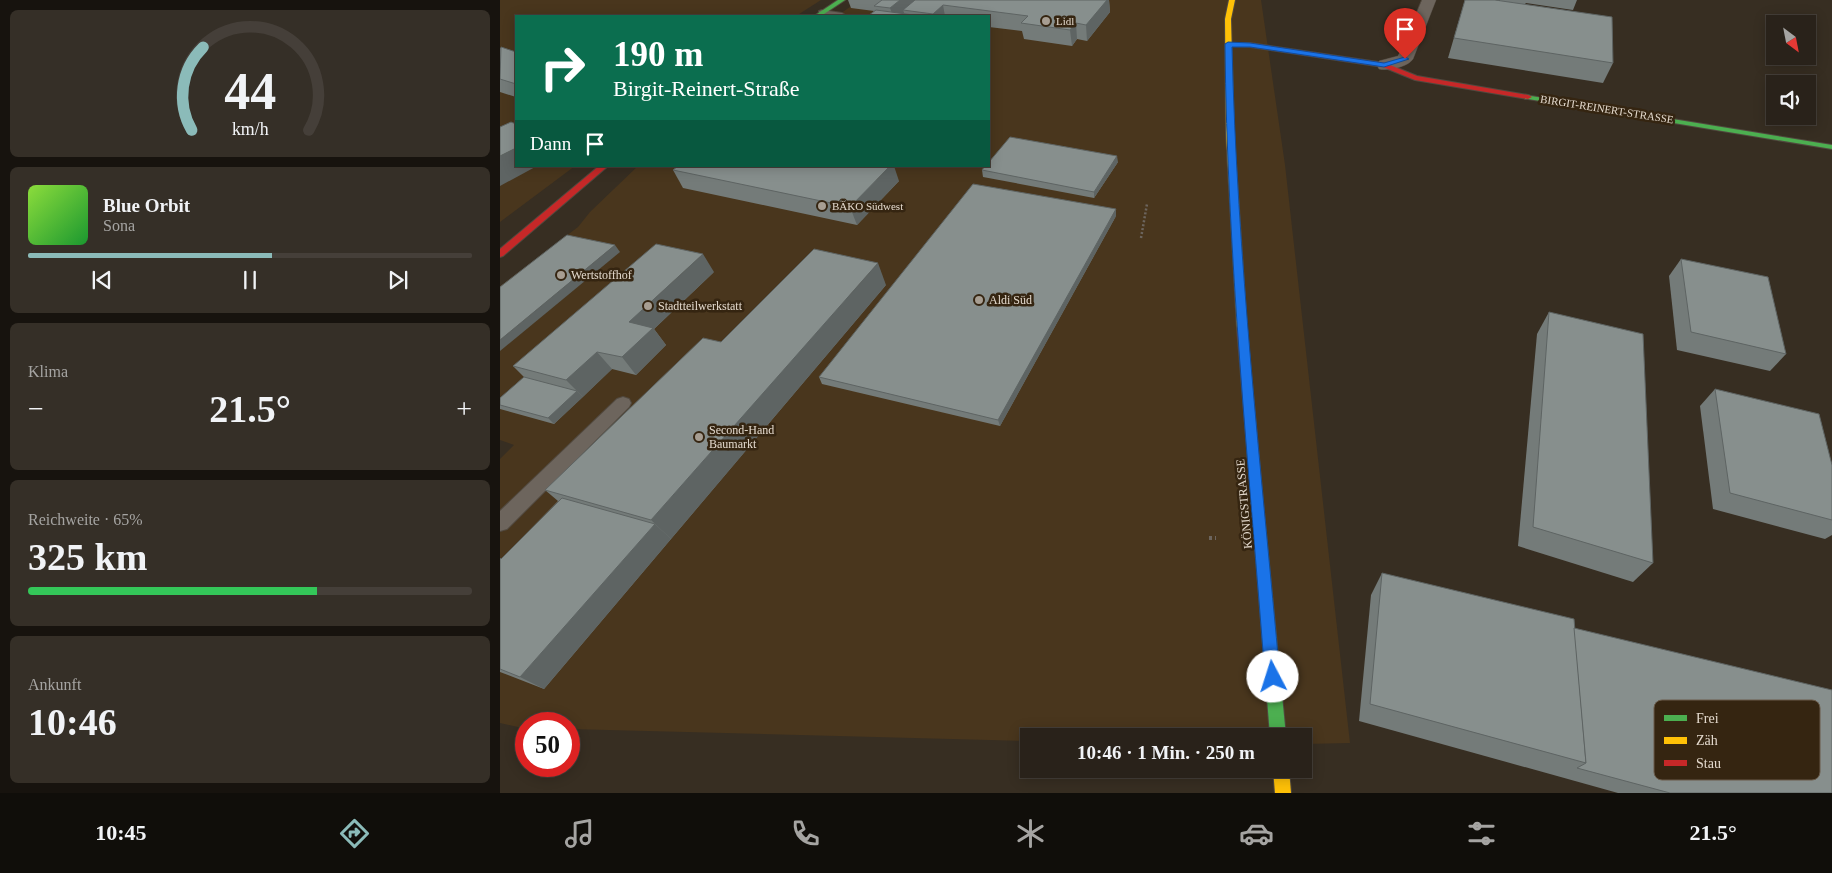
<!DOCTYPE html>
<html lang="de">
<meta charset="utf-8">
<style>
body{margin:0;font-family:"Times New Roman",serif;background:#352f27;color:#f1f3f6;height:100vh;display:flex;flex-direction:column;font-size:19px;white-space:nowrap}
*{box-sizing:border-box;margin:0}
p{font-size:16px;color:#a5a4a2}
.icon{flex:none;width:28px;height:28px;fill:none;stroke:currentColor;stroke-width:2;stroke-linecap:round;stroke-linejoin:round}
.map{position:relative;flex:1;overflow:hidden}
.panel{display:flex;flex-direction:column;gap:10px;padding:10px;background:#17130e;width:500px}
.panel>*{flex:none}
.guide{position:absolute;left:15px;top:15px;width:475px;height:152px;border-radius:0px;box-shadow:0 2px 12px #0003,0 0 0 1px #453f39;background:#0b6e4f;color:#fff;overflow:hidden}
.needle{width:32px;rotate:148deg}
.buttons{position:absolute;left:1266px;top:15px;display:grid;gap:10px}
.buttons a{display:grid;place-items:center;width:50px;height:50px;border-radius:0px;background:#29221a;box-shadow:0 2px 12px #0003,0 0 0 1px #453f39;font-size:25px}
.speed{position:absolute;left:15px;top:712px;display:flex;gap:10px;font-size:25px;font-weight:700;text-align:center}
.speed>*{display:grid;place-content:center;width:65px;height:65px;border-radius:50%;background:#29221a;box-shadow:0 2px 12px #0003,0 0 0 1px #453f39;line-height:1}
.speed .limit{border:8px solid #d22;background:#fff;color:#111}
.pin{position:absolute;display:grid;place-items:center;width:42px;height:42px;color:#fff;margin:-51px -21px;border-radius:50% 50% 50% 0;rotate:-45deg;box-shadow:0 0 5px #0007}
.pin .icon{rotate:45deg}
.me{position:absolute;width:55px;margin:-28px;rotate:355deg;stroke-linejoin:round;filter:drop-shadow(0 0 4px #0008)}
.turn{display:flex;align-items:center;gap:18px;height:105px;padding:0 15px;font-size:22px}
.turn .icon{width:65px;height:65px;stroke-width:2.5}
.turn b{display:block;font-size:35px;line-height:42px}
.then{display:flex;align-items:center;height:48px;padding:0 15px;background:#0003;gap:10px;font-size:19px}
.big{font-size:38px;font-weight:800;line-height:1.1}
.panel .widget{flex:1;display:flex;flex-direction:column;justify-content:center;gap:8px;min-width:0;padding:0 18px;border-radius:8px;background:#352f27}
.panel .dial{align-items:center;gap:0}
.dial svg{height:130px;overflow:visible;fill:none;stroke:#453f39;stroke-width:7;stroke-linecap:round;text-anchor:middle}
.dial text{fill:#f1f3f6;stroke:none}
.song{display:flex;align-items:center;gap:15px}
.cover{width:60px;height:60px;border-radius:8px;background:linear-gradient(135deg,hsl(90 70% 55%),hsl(130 70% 35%))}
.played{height:5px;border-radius:2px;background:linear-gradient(90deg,#8bbbb9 55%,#453f39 55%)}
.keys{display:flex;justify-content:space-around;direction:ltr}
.heat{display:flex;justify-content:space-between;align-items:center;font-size:28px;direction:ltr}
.charge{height:8px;border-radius:4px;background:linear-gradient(90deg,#34c759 65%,#453f39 0)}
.trip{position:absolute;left:520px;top:728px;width:292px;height:50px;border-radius:0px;background:#29221a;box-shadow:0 2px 12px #0003,0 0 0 1px #453f39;font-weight:800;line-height:50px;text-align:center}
.dock{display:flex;height:80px;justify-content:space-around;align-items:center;background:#100e0a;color:#a5a4a2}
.dock .icon{width:35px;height:35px}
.dock .active{color:#8bbbb9}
.dock b{font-size:22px;color:#f1f3f6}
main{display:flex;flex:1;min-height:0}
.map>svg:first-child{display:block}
.built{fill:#49361d}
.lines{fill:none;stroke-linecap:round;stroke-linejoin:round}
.lane-casing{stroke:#51493f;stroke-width:2}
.street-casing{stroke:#51493f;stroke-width:1}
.fast-casing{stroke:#51493f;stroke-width:2}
.slow-casing{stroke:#51493f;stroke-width:2}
.jam-casing{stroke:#51493f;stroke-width:2}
.path-far1{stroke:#6c655e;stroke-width:2.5;stroke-dasharray:2 2;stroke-linecap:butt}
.path{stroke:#6c655e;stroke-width:4;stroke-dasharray:3 3;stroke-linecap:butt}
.lane{fill:#6d655d;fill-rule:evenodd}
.street{fill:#6d655d;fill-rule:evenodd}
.fast{fill:#4caf50;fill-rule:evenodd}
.slow{fill:#ffc107;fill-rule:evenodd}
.jam{fill:#c62828;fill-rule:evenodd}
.wall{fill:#747b79}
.shaded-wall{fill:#5e6463}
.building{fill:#878f8d;stroke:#5e6463}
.route{fill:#1a73e8;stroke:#114b97}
.poi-dot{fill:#a79e92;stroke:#352511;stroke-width:2}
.labels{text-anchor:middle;stroke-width:5;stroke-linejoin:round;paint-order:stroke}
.far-poi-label{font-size:11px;fill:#e4dace;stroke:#352511;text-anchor:start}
.far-street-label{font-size:11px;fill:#e4dace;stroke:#352511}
.poi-label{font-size:12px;fill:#e4dace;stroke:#352511;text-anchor:start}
.street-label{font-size:12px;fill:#e4dace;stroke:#352511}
.key{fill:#352511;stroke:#6a5b4a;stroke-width:1}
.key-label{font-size:14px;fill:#e4dace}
</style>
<main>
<section class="panel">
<div class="widget dial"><svg viewBox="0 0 100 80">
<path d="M14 69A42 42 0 1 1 86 69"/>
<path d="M14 69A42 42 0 0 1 21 18" stroke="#8bbbb9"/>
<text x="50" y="56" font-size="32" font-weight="700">44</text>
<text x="50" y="72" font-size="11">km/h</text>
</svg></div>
<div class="widget">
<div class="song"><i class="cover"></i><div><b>Blue Orbit</b><p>Sona</p></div></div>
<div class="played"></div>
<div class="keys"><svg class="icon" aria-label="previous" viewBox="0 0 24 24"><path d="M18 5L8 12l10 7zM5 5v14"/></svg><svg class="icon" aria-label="pause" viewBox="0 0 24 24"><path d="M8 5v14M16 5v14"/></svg><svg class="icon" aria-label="next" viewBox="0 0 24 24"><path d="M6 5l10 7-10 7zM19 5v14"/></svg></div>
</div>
<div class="widget"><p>Klima</p>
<div class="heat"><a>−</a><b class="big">21.5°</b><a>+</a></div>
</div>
<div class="widget"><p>Reichweite · 65%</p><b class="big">325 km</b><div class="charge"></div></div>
<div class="widget"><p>Ankunft</p><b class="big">10:46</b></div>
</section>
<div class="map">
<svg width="1332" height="793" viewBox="0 0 1332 793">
<rect width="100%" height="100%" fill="#372e22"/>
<g class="built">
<path d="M0 0H321L296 16H16V166H75L0 222Z"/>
<path d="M360 0H761L785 165 850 743 804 744V736H529V741L69 729V724H26V728L18 727 0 723V459L14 445 0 440V286L78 227 90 212 138 166H489V16H337Z"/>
</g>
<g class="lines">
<defs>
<g id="lane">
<path d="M322 10 342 13 347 16 319 15V11Z"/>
<path d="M123 397 129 399 131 403 129 407 7 529 0 531V511L117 399Z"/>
</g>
<path id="street" d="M922 0H936L913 59C908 67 888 71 879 69L877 65 879 61 898 56Z"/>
<g id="fast">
<path d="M338 0H345L321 16H314Z"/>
<path d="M1025 95 1332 145V149L1028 99H1025Z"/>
<path d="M759 516 764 518 765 522 786 736H770L753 522 754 518Z"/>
</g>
<g id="slow">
<path d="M729 0H735L731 19 734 133 747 328 742 332 737 328 726 133 725 19Z"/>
<path d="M773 769H789L791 793H775Z"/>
</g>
<g id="jam">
<path d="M726 43H750L885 63 917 76 1028 95 1032 97 1028 99 915 80 883 67 750 47 728 46 726 45Z"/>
<path d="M99 166H108L3 256 0 257V249Z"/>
<path d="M742 324 747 328 765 522 764 526 759 528 754 526 753 522 737 328Z"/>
</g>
</defs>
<use href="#lane" class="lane-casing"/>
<use href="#street" class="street-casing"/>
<use href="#fast" class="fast-casing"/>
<use href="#slow" class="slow-casing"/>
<use href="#jam" class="jam-casing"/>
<path class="path-far1" d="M641 238 647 204"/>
<path class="path" d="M709 538H716"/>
<use href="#lane" class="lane"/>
<use href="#street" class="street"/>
<use href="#fast" class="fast"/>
<use href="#slow" class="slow"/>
<use href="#jam" class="jam"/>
</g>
<g class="wall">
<path d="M348 0H609L610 12 587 41 577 39 572 46 524 39 522 31 489 27V16H368L374 11 351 8Z"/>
<path d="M965 0 1000 1V0H1077L1073 10 1026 3 1025 4 1113 63 1103 83 948 58Z"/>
<path d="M0 48 16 52V97L0 92Z"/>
<path d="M618 162 594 198 483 177 482 170Z"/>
<path d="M173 170 399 181 357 225 183 188Z"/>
<path d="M616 216 500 426 322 384 319 377Z"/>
<path d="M1181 259 1286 354 1270 371 1177 350 1169 276Z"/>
<path d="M214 272 154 329 166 345 136 375 112 369 54 424 0 409V398L24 377 13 366Z"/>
<path d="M386 285 44 689 0 672V558L1 559 58 501 45 490 221 342Z"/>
<path d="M1049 312 1153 563 1133 582 1018 546 1037 334Z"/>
<path d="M1215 389 1332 465V535L1325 539 1213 509 1200 406Z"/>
<path d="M882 573 1074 628 1332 793H1118L859 721 871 595Z"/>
</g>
<g class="shaded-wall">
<path d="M400 0H424L403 10 405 15 393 16 390 8Z"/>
<path d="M605 0H609L610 12 587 41 586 25Z"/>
<path d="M443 5 445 16H434L433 14Z"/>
<path d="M576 23 577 39 572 46 570 30Z"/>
<path d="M16 148V166H37L0 186V156Z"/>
<path d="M617 156 618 162 594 198V192Z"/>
<path d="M390 166H394L399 181 357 225 350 207Z"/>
<path d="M616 209V216L500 426 498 420Z"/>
<path d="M115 245 120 252 0 351V340Z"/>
<path d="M203 254 214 272 154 329 166 345 136 375 122 357 129 322Z"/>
<path d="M378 263 386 285 171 539 151 520Z"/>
<path d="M97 352 112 369 83 397 66 380Z"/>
<path d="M77 391 83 397 54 424 48 418Z"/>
<path d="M155 524 171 539 44 689 20 677Z"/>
</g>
<g class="building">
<path d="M382 0H400L390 8 374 6Z"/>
<path d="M415 0H607L586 25 576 23 570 30 521 23 528 16 443 5 433 14 403 10Z"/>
<path d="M965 0H995L1112 17 1113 63 954 38Z"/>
<path d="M376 10 421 16H368Z"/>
<path d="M1 47 16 52V84L0 79Z"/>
<path d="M11 122 16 124V148L0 156V127Z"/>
<path d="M510 137 617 156 594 192 482 170 485 166H489V162Z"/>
<path d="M178 166H390L350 207 173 170Z"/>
<path d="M473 184 616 209 498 420 319 377Z"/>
<path d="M67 235 115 245 0 340V287Z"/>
<path d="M156 244 203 254 129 322 153 328 122 357 97 352 66 380 13 366Z"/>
<path d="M314 249 378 263 151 520 45 490 203 338 221 342Z"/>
<path d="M1181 259 1268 277 1286 354 1191 332Z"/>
<path d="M1049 312 1143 334 1153 563 1033 527Z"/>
<path d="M24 377 77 391 48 418 0 405V398Z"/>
<path d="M1215 389 1319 414 1332 465V520L1230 493Z"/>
<path d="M62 498 155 524 20 677 0 669V558L1 559Z"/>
<path d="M882 573 1074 619 1086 763 870 704Z"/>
<path d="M1074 628 1332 690V793H1170L1077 768 1086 763Z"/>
</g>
<path class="route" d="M728 42 750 43 884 63 905 57 909 59 884 67 750 47H732C737 257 761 467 780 677L778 683 773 685 768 683 765 677C749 467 727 256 725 44Z"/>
<g class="poi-dot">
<circle cx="546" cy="21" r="5"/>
<circle cx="322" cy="206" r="5"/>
<circle cx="61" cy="275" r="5"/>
<circle cx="479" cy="300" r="5"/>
<circle cx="148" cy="306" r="5"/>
<circle cx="199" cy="437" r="5"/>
</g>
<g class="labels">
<g class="far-poi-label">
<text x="556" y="25">Lidl</text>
<text x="332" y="210">BÄKO Südwest</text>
</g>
<g class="far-street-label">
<text transform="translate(1107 109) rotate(9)" y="4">BIRGIT-REINERT-STRASSE</text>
</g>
<g class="poi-label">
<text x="71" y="279">Wertstoffhof</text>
<text x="489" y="304">Aldi Süd</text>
<text x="158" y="310">Stadtteilwerkstatt</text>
<text x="209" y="434">Second-Hand<tspan x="209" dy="14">Baumarkt</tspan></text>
</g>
<g class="street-label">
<text transform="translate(744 504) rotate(-95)" y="4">KÖNIGSTRASSE</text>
</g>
</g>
<rect x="1154" y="700" width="166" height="80" rx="8" class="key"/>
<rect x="1164" y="715" width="23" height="6" fill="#4caf50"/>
<rect x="1164" y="737" width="23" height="7" fill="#ffc107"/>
<rect x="1164" y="760" width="23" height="6" fill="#c62828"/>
<g class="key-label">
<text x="1196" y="723">Frei</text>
<text x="1196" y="745">Zäh</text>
<text x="1196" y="768">Stau</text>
</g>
</svg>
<div class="buttons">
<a><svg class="needle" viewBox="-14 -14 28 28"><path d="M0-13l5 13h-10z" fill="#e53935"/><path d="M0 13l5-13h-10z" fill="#a5a4a2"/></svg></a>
<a><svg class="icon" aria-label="sound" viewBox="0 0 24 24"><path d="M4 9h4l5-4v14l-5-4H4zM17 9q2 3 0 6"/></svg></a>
</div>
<div class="speed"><div class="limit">50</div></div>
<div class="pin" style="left:905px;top:59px;background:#d93025"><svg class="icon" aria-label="arrive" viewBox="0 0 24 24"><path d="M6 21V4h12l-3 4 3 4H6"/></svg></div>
<svg class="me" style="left:773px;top:677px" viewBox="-20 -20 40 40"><circle r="19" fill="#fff"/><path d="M0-13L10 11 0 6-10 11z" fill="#1a73e8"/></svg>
<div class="trip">10:46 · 1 Min. · 250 m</div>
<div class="guide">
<div class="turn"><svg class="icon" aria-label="right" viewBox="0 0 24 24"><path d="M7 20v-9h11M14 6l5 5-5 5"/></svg><div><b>190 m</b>Birgit-Reinert-Straße</div></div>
<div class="then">Dann<svg class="icon" aria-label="arrive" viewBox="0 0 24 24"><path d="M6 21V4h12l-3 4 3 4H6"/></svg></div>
</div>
</div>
</main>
<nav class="dock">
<b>10:45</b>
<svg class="icon active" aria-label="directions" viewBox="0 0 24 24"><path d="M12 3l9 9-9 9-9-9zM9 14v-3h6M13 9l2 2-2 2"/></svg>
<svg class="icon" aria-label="music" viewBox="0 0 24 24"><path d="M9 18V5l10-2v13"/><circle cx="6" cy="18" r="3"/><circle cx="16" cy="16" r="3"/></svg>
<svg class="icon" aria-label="phone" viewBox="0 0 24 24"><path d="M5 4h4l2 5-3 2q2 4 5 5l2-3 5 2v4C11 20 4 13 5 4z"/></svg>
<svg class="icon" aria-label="climate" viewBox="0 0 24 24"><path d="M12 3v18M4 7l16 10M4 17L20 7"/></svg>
<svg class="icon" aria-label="car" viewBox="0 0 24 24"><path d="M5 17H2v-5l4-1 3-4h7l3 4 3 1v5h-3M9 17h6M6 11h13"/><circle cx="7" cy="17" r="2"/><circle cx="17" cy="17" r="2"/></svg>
<svg class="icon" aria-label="filters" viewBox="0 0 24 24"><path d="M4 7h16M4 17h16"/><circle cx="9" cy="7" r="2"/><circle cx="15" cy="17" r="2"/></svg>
<b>21.5°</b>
</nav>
